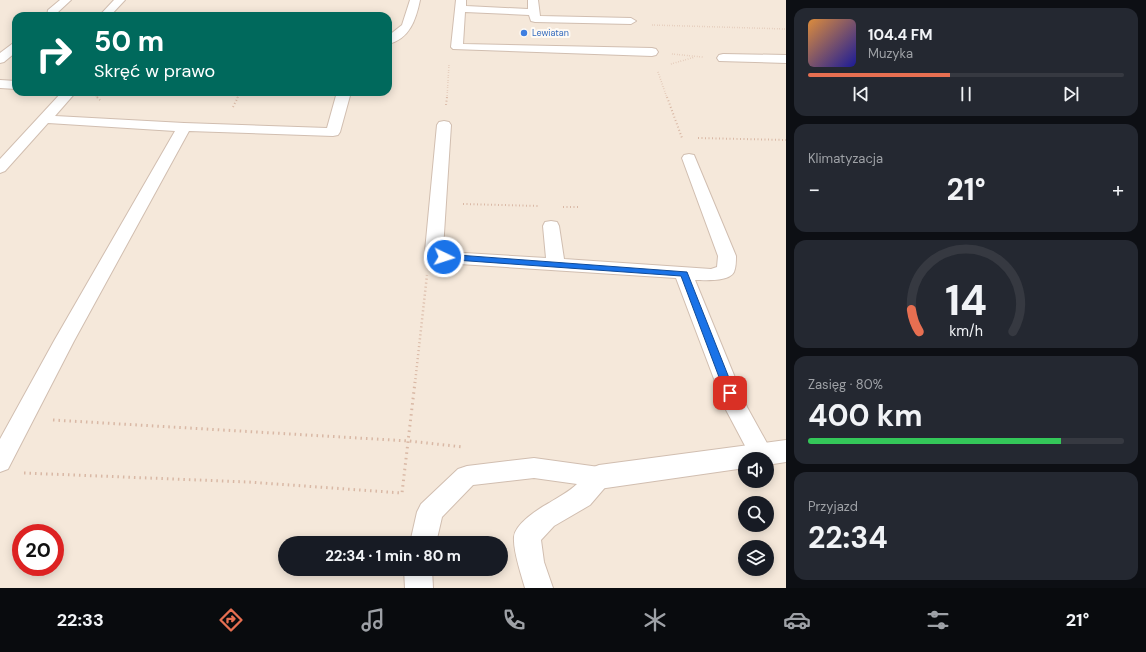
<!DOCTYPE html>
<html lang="pl">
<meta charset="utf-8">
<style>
body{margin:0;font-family:"DM Sans",sans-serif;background:#242831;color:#f1f3f6;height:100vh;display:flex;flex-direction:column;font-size:15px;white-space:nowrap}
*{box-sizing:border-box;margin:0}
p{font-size:13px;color:#9ea1a6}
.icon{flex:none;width:22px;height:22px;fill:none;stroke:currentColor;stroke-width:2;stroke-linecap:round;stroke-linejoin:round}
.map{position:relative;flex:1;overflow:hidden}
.details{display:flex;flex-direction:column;gap:8px;padding:8px;background:#0d0f14;width:360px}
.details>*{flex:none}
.top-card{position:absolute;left:12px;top:12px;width:380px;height:84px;border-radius:12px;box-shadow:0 2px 10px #0003;background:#00695c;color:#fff;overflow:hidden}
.tools{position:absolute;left:738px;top:452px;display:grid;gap:8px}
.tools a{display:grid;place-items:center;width:36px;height:36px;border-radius:50%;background:#171b24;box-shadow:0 2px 10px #0003;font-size:20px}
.speed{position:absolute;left:12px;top:524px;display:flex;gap:8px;font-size:20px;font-weight:700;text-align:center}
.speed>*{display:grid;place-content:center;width:52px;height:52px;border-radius:50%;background:#171b24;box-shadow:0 2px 10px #0003;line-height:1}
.speed .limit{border:6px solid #d22;background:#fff;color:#111}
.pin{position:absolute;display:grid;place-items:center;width:34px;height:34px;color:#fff;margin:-17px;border-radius:8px;box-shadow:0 2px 6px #0006}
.me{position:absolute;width:44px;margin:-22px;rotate:94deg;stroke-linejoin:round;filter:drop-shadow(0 0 3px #0008)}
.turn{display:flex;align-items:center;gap:14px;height:84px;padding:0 16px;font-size:18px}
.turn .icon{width:52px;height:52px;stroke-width:2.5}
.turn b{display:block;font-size:28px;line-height:34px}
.big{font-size:30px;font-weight:700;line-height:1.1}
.details .widget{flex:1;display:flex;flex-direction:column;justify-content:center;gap:6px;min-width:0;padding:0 14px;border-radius:12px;background:#242831}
.details .dial{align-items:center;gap:0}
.dial svg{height:104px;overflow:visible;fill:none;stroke:#363941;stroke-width:7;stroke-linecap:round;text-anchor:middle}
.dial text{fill:#f1f3f6;stroke:none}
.song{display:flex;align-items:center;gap:12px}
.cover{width:48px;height:48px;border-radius:6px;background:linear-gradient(135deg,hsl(30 70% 55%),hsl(240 70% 35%))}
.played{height:4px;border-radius:2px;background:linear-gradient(90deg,#e76f51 45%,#363941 45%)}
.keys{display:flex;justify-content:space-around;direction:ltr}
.heat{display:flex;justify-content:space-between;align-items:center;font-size:22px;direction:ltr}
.charge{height:6px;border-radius:3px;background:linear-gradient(90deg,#34c759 80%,#363941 0)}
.trip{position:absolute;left:278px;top:536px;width:230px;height:40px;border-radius:20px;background:#171b24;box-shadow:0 2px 10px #0003;font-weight:700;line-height:40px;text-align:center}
.tab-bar{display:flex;height:64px;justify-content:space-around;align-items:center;background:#090b0e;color:#9ea1a6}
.tab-bar .icon{width:28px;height:28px}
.tab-bar .current{color:#e76f51}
.tab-bar b{font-size:18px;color:#f1f3f6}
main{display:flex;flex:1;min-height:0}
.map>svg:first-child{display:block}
.residential{fill:#f5e8da;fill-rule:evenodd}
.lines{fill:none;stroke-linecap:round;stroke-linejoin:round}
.service-casing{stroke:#d1beb0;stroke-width:2}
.minor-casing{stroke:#d1beb0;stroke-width:2}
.path-far3{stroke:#d9b8a5;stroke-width:1.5;stroke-dasharray:0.5 2;stroke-linecap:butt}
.path-far2{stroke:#d9b8a5;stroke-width:2;stroke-dasharray:1 2.5;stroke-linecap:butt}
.path-far1{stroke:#d9b8a5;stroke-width:2.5;stroke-dasharray:1 3;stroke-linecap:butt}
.path{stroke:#d9b8a5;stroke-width:3;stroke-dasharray:1.5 4;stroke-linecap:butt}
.service{fill:#fff;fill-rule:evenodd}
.minor{fill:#fff;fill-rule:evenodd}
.route{fill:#1a73e8;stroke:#114b97}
.shop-dot{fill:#3f7fe0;stroke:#fffaf3;stroke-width:1.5}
.labels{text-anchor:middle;stroke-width:4;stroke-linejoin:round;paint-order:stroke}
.far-shop-label{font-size:9px;fill:#366cbe;stroke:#fffaf3;text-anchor:start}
</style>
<main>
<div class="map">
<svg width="786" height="588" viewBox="0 0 786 588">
<rect width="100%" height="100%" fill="#fdf6ec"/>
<path class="residential" d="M0 0H786V588H0ZM16 16H388V92H16ZM745 459H767V481H745ZM745 503H767V525H745ZM21 533H55V567H21ZM285 543H501V569H285ZM745 547H767V569H745Z"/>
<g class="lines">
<defs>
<g id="service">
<path d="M60 0H71L57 13V16H47L48 10Z"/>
<path d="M114 0H125L110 16H99Z"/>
<path d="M410 0H420C416 19 410 39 388 44V36L402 25Z"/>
<path d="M456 0H466V6L528 9V0H538L540 16 631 18 636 21 631 24 535 22 531 21 529 15 465 12 463 44 652 48 656 49 658 52 656 55 652 56 453 49 451 47Z"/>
<path d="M16 43V52L4 62 0 63V53L12 44Z"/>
<path d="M723 54 786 55V63L719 61 717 58 719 55Z"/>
<path d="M0 80 16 81V89L0 88Z"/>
<path d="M62 92H76L55 116 184 123 327 128 337 92H351L340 132 338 135 333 136 189 131 74 341 8 469 0 472V439L54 341 175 131 48 123 5 171 0 173V159Z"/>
<path d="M444 121 449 122 451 125 443 249 448 252 546 258 543 226 545 222 551 221 557 222 559 226 564 259 711 269 717 267 718 256 682 158 684 155 689 154 694 155 736 256C736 261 736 267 734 272 729 282 705 280 695 280L747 407 773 454 769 461 767 462V459H752L725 408 676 278 444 263C437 261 430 257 425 251L437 125 439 122Z"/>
<path d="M534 458 599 467 608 470 611 477 608 484 590 505 554 526 541 540 544 562 553 588H525C521 574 513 551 514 537 515 524 538 509 549 503 558 497 569 492 577 484L534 478 473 485 442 517 436 543H410L417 512 421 504 458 469 467 466Z"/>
<path d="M404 569H432L433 588H405Z"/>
</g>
<path id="minor" d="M786 440V462L767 465V459H745V468L599 489 589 485 585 477 589 469 599 465Z"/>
</defs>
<use href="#service" class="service-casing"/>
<use href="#minor" class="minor-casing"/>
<g class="path-far3">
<path d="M652 25 786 29"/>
<path d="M672 54 703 57"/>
<path d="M671 64 695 57"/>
<path d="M658 72 667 98"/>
<path d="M93 92 98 98"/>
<path d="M237 98 240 92"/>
<path d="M447 98 449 64"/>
</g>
<g class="path-far2">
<path d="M97 97 100 100"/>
<path d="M667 97 682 138"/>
<path d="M446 105 447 97"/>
<path d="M233 107 238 97"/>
<path d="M698 138 786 140"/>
<path d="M463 204 540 206"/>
<path d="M563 207H578"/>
</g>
<path class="path-far1" d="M415 383 427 275"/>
<g class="path">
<path d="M53 420 409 441 463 447"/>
<path d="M24 473 248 482 402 493 415 382"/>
</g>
<use href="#service" class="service"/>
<use href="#minor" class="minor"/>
</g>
<path class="route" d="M444 254 687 272 735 393 734 396H726L725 393 681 276 441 259 440 257Z"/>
<circle class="shop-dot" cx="524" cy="33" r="4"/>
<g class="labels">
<g class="far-shop-label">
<text x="532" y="36">Lewiatan</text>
</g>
</g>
</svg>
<div class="tools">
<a><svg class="icon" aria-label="sound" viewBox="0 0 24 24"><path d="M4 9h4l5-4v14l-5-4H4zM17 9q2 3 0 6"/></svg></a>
<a><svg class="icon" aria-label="search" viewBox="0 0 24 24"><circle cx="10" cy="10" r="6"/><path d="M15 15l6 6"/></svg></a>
<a><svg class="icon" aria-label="layers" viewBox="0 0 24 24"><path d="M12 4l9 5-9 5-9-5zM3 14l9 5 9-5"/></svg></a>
</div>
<div class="speed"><div class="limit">20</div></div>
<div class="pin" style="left:730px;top:393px;background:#d93025"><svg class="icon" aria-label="arrive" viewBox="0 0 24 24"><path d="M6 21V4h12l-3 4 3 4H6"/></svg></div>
<svg class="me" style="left:444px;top:257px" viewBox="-20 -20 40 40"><circle r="17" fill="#1a73e8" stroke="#fff" stroke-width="3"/><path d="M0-11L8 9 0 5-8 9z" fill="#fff"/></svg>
<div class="trip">22:34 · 1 min · 80 m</div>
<div class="top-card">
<div class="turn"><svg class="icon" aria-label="right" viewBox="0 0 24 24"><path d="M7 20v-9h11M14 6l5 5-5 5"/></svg><div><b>50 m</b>Skręć w prawo</div></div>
</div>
</div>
<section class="details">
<div class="widget">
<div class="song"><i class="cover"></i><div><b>104.4 FM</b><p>Muzyka</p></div></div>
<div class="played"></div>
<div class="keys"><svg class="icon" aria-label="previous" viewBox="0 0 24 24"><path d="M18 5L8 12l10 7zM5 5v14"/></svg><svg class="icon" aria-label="pause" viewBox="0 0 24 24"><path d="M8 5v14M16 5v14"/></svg><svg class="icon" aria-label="next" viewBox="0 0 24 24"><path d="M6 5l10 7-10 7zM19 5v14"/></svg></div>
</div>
<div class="widget"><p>Klimatyzacja</p>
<div class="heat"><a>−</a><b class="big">21°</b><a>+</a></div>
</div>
<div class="widget dial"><svg viewBox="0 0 100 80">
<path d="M14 69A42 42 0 1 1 86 69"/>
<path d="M14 69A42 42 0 0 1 8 52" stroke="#e76f51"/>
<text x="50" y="56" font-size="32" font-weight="700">14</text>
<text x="50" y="72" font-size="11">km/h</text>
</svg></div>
<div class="widget"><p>Zasięg · 80%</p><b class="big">400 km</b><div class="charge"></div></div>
<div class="widget"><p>Przyjazd</p><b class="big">22:34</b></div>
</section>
</main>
<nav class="tab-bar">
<b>22:33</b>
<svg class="icon current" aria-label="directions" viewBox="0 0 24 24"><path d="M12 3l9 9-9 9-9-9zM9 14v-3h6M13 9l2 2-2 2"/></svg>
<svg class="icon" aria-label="music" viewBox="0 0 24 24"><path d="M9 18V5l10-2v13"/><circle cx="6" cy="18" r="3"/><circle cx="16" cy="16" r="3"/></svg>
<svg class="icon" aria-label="phone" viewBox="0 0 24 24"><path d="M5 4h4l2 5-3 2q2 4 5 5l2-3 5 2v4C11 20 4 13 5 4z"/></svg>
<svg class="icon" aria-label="climate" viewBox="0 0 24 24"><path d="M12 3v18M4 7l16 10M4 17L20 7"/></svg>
<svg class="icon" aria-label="car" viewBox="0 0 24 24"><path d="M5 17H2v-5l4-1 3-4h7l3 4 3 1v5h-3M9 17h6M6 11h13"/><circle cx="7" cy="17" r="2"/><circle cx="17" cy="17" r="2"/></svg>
<svg class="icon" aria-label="filters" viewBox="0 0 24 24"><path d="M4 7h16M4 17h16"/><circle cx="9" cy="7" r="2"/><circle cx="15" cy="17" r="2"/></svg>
<b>21°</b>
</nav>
